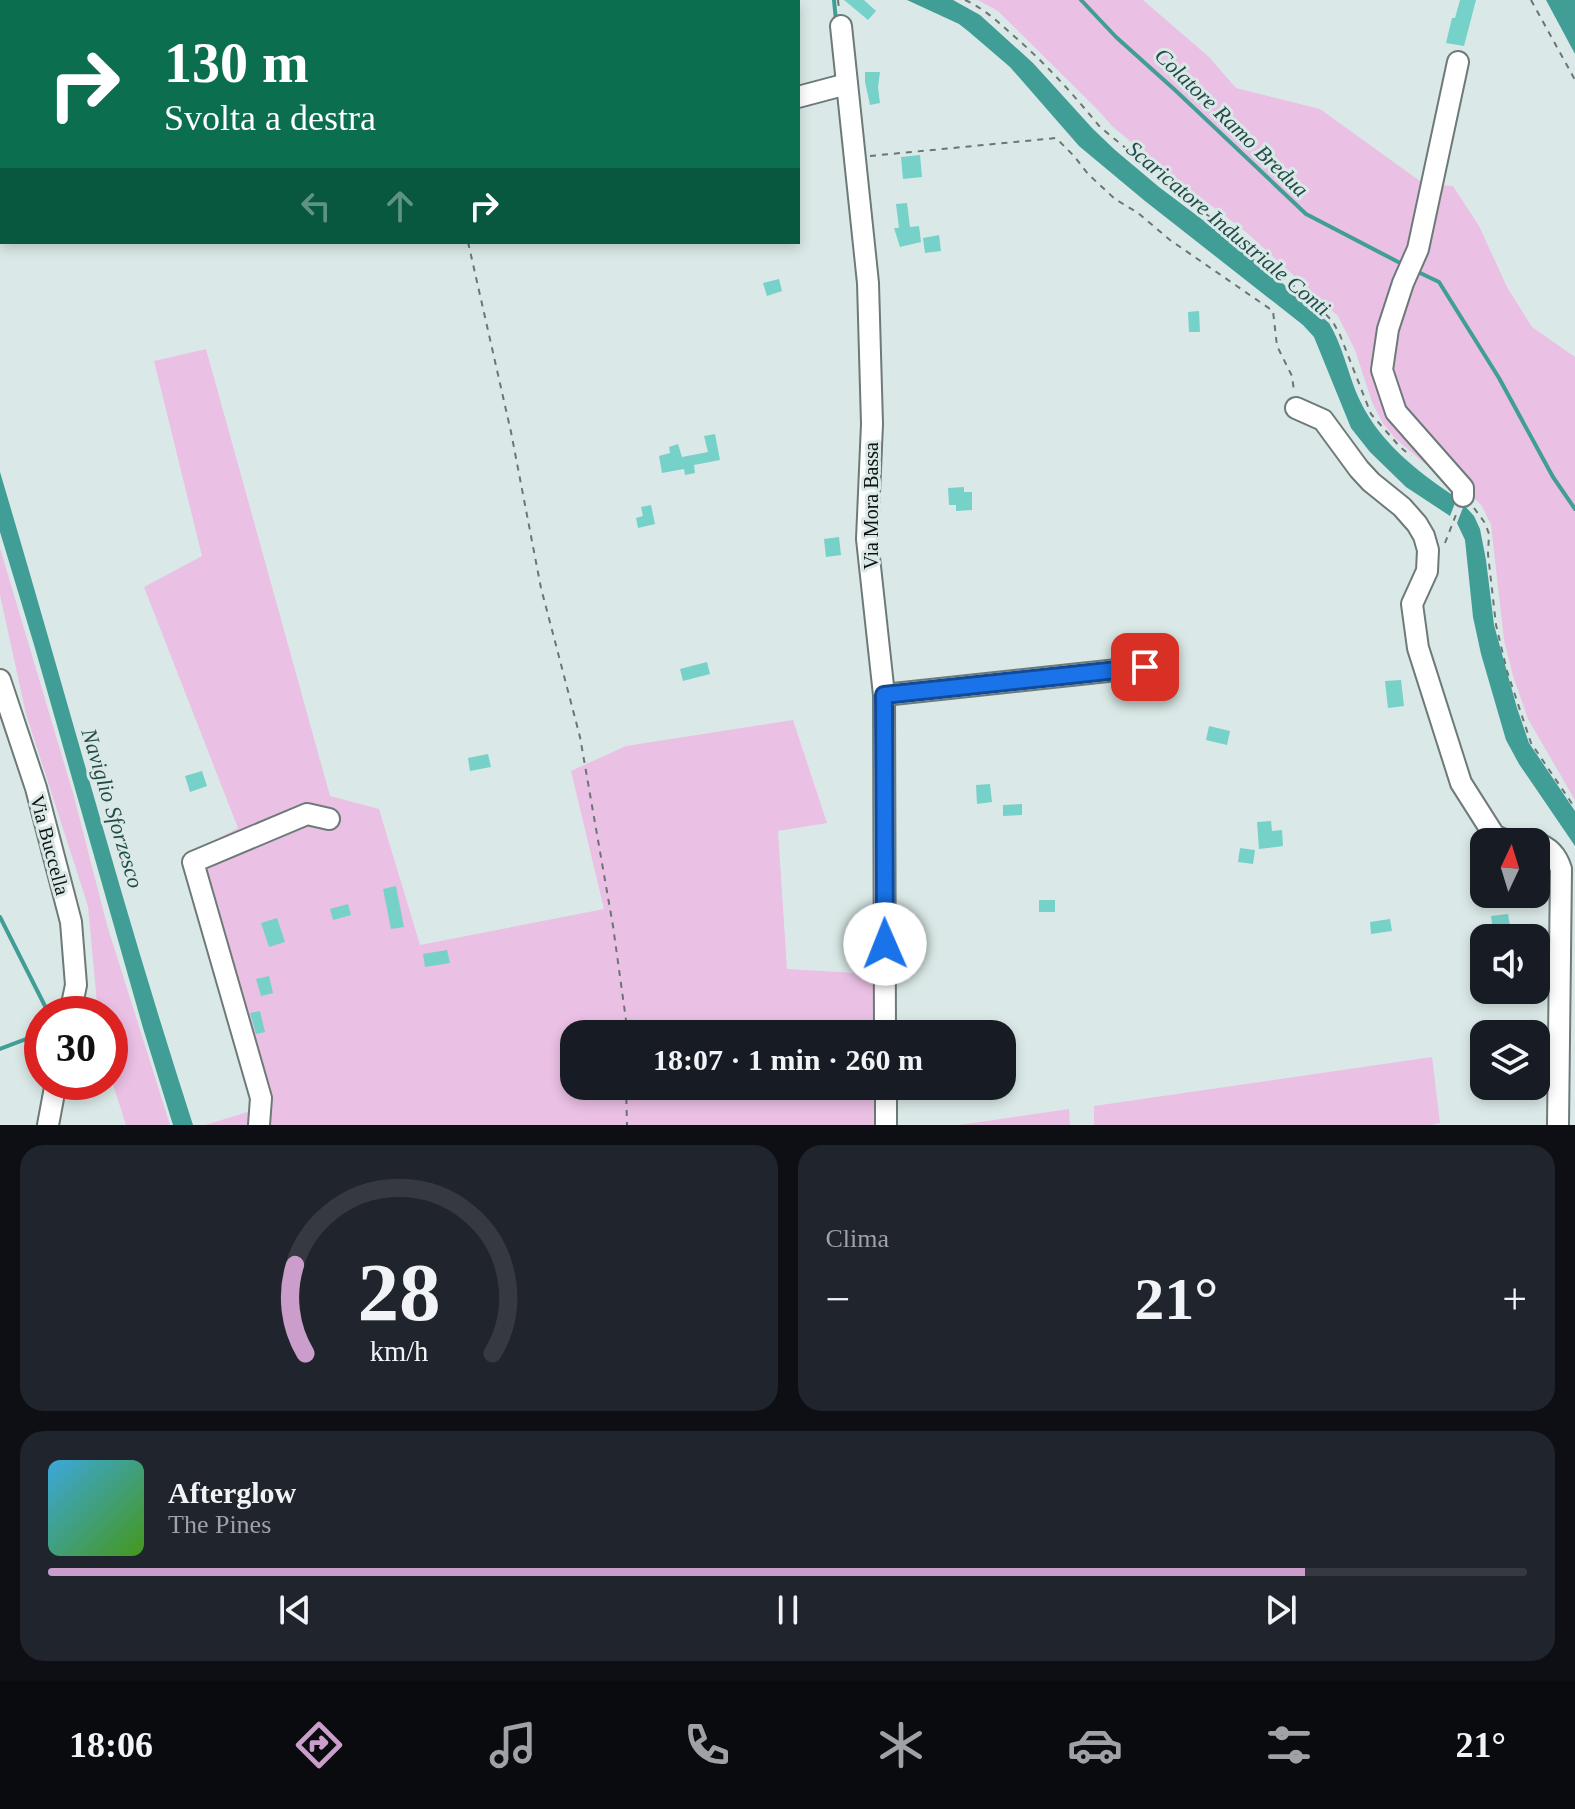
<!DOCTYPE html>
<html lang="it">
<meta charset="utf-8">
<style>
body{margin:0;font-family:Georgia,serif;background:#20242c;color:#f1f3f6;height:100vh;display:flex;flex-direction:column;font-size:30px;white-space:nowrap}
*{box-sizing:border-box;margin:0}
p{font-size:26px;color:#9ea1a6}
.icon{flex:none;width:44px;height:44px;fill:none;stroke:currentColor;stroke-width:2;stroke-linecap:round;stroke-linejoin:round}
.map{position:relative;height:1125px;overflow:hidden}
.panel{display:flex;flex-direction:column;gap:20px;padding:20px;background:#0d0f14;flex:1}
.panel>*{flex:none}
.guide{position:absolute;left:0px;top:0px;width:800px;height:244px;box-shadow:0 4px 12px #0003;background:#0b6e4f;color:#fff;overflow:hidden}
.needle{width:52px;rotate:4deg}
.fabs{position:absolute;left:1470px;top:828px;display:grid;gap:16px}
.fabs a{display:grid;place-items:center;width:80px;height:80px;border-radius:16px;background:#171b24;box-shadow:0 4px 12px #0003;font-size:40px}
.speed{position:absolute;left:24px;top:996px;display:flex;gap:16px;font-size:40px;font-weight:700;text-align:center}
.speed>*{display:grid;place-content:center;width:104px;height:104px;border-radius:50%;background:#171b24;box-shadow:0 4px 12px #0003;line-height:1}
.speed .limit{border:12px solid #d22;background:#fff;color:#111}
.pin{position:absolute;display:grid;place-items:center;width:68px;height:68px;color:#fff;margin:-34px;border-radius:16px;box-shadow:0 4px 12px #0006}
.me{position:absolute;width:88px;margin:-44px;rotate:359deg;stroke-linejoin:round;filter:drop-shadow(0 0 6px #0008)}
.turn{display:flex;align-items:center;gap:28px;height:168px;padding:0 32px;font-size:36px}
.turn .icon{width:104px;height:104px;stroke-width:2.5}
.turn b{display:block;font-size:56px;line-height:68px}
.lanes{display:flex;align-items:center;height:76px;padding:0 32px;background:#0003;justify-content:center;gap:40px;direction:ltr}
.lanes .off{opacity:.35}
.big{font-size:60px;font-weight:800;line-height:1.1}
.panel .card{flex:1;display:flex;flex-direction:column;justify-content:center;gap:12px;min-width:0;padding:0 28px;border-radius:24px;background:#20242c}
.panel .dial{align-items:center;gap:0}
.dial svg{height:208px;overflow:visible;fill:none;stroke:#363941;stroke-width:7;stroke-linecap:round;text-anchor:middle}
.dial text{fill:#f1f3f6;stroke:none}
.song{display:flex;align-items:center;gap:24px}
.cover{width:96px;height:96px;border-radius:12px;background:linear-gradient(135deg,hsl(200 70% 55%),hsl(100 70% 35%))}
.played{height:8px;border-radius:4px;background:linear-gradient(90deg,#cb9dca 85%,#363941 85%)}
.keys{display:flex;justify-content:space-around;direction:ltr}
.heat{display:flex;justify-content:space-between;align-items:center;font-size:44px;direction:ltr}
.panel .tiles{flex:1;display:grid;gap:20px;grid-template-columns:1fr 1fr}
.card:last-child{grid-column:span 2}
.trip{position:absolute;left:560px;top:1020px;width:456px;height:80px;border-radius:24px;background:#171b24;box-shadow:0 4px 12px #0003;font-weight:800;line-height:80px;text-align:center}
.tab-bar{display:flex;height:128px;justify-content:space-around;align-items:center;background:#090b0e;color:#9ea1a6}
.tab-bar .icon{width:56px;height:56px}
.tab-bar .selected{color:#cb9dca}
.tab-bar b{font-size:36px;color:#f1f3f6}
.map>svg:first-child{display:block}
.green{fill:#eac0e4}
.water{fill:#419e97}
.lines{fill:none;stroke-linecap:round;stroke-linejoin:round}
.stream{stroke:#419e97;stroke-width:4}
.building{fill:#76d1c9}
.minor-casing{stroke:#6d7a78;stroke-width:24}
.path{stroke:#6c7574;stroke-width:2;stroke-dasharray:6 6;stroke-linecap:butt}
.minor{stroke:#fff;stroke-width:20}
.route-casing{stroke:#114b97;stroke-width:20}
.route{stroke:#1a73e8;stroke-width:14}
.labels{text-anchor:middle;stroke-width:6;stroke-linejoin:round;paint-order:stroke}
.street-label{font-size:20px;fill:#0e1312;stroke:#dae9e7}
.water-label{font-size:22px;font-style:italic;fill:#224c48;stroke:#dae9e7}
</style>
<div class="map">
<svg width="1575" height="1125" viewBox="0 0 1575 1125">
<rect width="100%" height="100%" fill="#dae9e7"/>
<g class="green">
<path d="M978 0H1143L1209 57 1236 88 1320 109 1424 184 1453 186 1479 226 1507 287 1532 327 1575 357V800L1528 719 1513 676 1504 640 1491 525 1482 506 1471 495 1424 463 1395 438 1382 422 1372 402 1355 350 1338 316 1246 232 1168 173 1112 126 1097 109 998 11Z"/>
<path d="M206 349 330 796 379 809 420 945 604 909 571 771 626 746 793 720 827 823 778 831 787 969 875 974 874 1034H574V1086H873V1097L897 1098V1125H205L261 1108 191 853 238 828 144 587 202 556 154 361Z"/>
<path d="M0 548 73 793 107 925 170 1125H126L110 1075V1014H98L88 906 26 714 0 595Z"/>
<path d="M1432 1057 1440 1123 1431 1125H1094V1106Z"/>
<path d="M1069 1109 1070 1125H959Z"/>
</g>
<g class="water">
<path d="M907 0H953L980 15 1033 63 1093 129 1115 150 1159 187 1252 257 1329 323C1342 345 1347 369 1356 392 1376 440 1415 470 1457 498L1450 516 1406 487 1370 452 1351 428 1314 337 1303 325 1145 201 1079 146 1010 67 968 31 959 24Z"/>
<path d="M1546 0H1575V54Z"/>
<path d="M0 472C65 690 123 909 193 1125H173L143 1028 35 648 0 532Z"/>
<path d="M1464 505 1474 516 1480 529 1486 560 1494 625 1517 708 1529 743 1575 811V846L1519 764 1506 740 1481 654 1473 617 1465 540 1457 523Z"/>
</g>
<g class="lines">
<g class="stream">
<path d="M599 0 600 2"/>
<path d="M834 0 836 21"/>
<path d="M1081 0 1116 37 1175 90 1306 214 1404 265"/>
<path d="M213 2 220 0"/>
<path d="M686 2 696 0"/>
<path d="M0 47H2"/>
<path d="M1416 271 1439 282 1499 378 1553 477 1575 509"/>
<path d="M0 917 49 1014"/>
<path d="M0 1049 42 1033"/>
</g>
</g>
<g class="building">
<path d="M844 0H864L876 11 868 20Z"/>
<path d="M1460 0H1476L1464 46 1446 43 1452 18H1455Z"/>
<path d="M865 72H880L878 87 880 103 870 105 865 82Z"/>
<path d="M920 155 922 177 903 179 901 157Z"/>
<path d="M907 203 910 227 919 226 921 242 900 247 894 228H899L896 204Z"/>
<path d="M939 235 941 251 925 253 923 238Z"/>
<path d="M779 279 782 291 767 296 763 283Z"/>
<path d="M1199 311 1200 332H1189L1188 312Z"/>
<path d="M715 434 720 460 694 465 695 473 685 475 684 469 662 473 659 456 670 453 669 447 678 444 682 457 708 452 704 436Z"/>
<path d="M964 487V492H972V510L956 511V505H949L948 488Z"/>
<path d="M651 505 655 524 638 528 636 518 643 516 641 507Z"/>
<path d="M839 537 841 555 826 557 824 539Z"/>
<path d="M707 662 710 674 683 681 680 669Z"/>
<path d="M1401 680 1404 706 1388 708 1385 681Z"/>
<path d="M1209 726 1230 731 1227 745 1206 740Z"/>
<path d="M488 754 491 767 470 771 468 758Z"/>
<path d="M202 771 207 786 190 792 185 776Z"/>
<path d="M990 784 992 802 977 804 976 785Z"/>
<path d="M1022 804V815L1003 816V805Z"/>
<path d="M1271 821 1272 831 1282 830 1283 846 1259 849 1257 822Z"/>
<path d="M1240 848 1255 850 1253 864 1238 862Z"/>
<path d="M396 886 404 927 391 929 383 889Z"/>
<rect x="1039" y="900" width="16" height="12"/>
<path d="M348 904 351 915 333 920 330 909Z"/>
<path d="M1508 914 1512 938H1494L1491 916Z"/>
<path d="M277 918 285 942 269 947 261 923Z"/>
<path d="M1390 919 1392 931 1371 934 1370 922Z"/>
<path d="M447 950 450 963 425 967 423 954Z"/>
<path d="M269 976 273 993 261 996 256 979Z"/>
<path d="M260 1011 265 1032 256 1034 250 1013Z"/>
</g>
<g class="lines">
<defs>
<g id="minor">
<path d="M841 26 868 283 872 424 867 539 884 695 885 1034"/>
<path d="M1458 62 1418 249 1403 283 1388 329 1382 370 1396 412 1463 488V496"/>
<path d="M798 97 847 84"/>
<path d="M1296 408 1323 420 1359 469 1371 482 1402 507 1417 524 1424 536 1428 550 1427 571 1412 604 1418 648 1461 783 1494 835 1502 839 1519 842"/>
<path d="M0 680 36 788 71 922 76 985 70 1014"/>
<path d="M884 695 1145 667"/>
<path d="M1536 843C1549 847 1557 856 1561 869L1558 1125"/>
<path d="M886 1086V1125"/>
<path d="M48 1125 56 1082"/>
<path d="M259 1125 261 1098 193 862 307 814 329 819"/>
</g>
</defs>
<use href="#minor" class="minor-casing"/>
<g class="path">
<path d="M838 0 839 9"/>
<path d="M965 0C985 9 999 23 1015 37 1046 64 1074 95 1100 127L1316 304 1333 322 1340 335 1371 414 1400 447 1411 456"/>
<path d="M1531 0 1575 80"/>
<path d="M11 2V0"/>
<path d="M238 2 244 0"/>
<path d="M870 156 1056 138 1074 156 1088 174 1115 199 1138 213 1170 240 1273 311 1277 346 1292 376 1294 391"/>
<path d="M468 242 511 432 541 588 580 737 613 926 626 1020V1034"/>
<path d="M1474 508 1485 523 1489 534 1488 554 1496 625 1507 671 1531 743 1575 808"/>
<path d="M1445 543 1457 512"/>
<path d="M626 1086 627 1125"/>
</g>
<use href="#minor" class="minor"/>
</g>
<g class="lines">
<defs>
<path id="route" d="M885 944 884 695 1145 667"/>
</defs>
<use href="#route" class="route-casing"/>
<use href="#route" class="route"/>
</g>
<g class="labels">
<g class="street-label">
<text transform="translate(871 506) rotate(-90)" y="7">Via Mora Bassa</text>
<text transform="translate(50 845) rotate(75)" y="7">Via Buccella</text>
</g>
<g class="water-label">
<text transform="translate(1232 122) rotate(44)" y="8">Colatore Ramo Bredua</text>
<text transform="translate(1229 228) rotate(40)" y="8">Scaricatore Industriale Conti</text>
<text transform="translate(113 808) rotate(73)" y="8">Naviglio Sforzesco</text>
</g>
</g>
</svg>
<div class="fabs">
<a><svg class="needle" viewBox="-14 -14 28 28"><path d="M0-13l5 13h-10z" fill="#e53935"/><path d="M0 13l5-13h-10z" fill="#9ea1a6"/></svg></a>
<a><svg class="icon" aria-label="sound" viewBox="0 0 24 24"><path d="M4 9h4l5-4v14l-5-4H4zM17 9q2 3 0 6"/></svg></a>
<a><svg class="icon" aria-label="layers" viewBox="0 0 24 24"><path d="M12 4l9 5-9 5-9-5zM3 14l9 5 9-5"/></svg></a>
</div>
<div class="speed"><div class="limit">30</div></div>
<div class="pin" style="left:1145px;top:667px;background:#d93025"><svg class="icon" aria-label="arrive" viewBox="0 0 24 24"><path d="M6 21V4h12l-3 4 3 4H6"/></svg></div>
<svg class="me" style="left:885px;top:944px" viewBox="-20 -20 40 40"><circle r="19" fill="#fff"/><path d="M0-13L10 11 0 6-10 11z" fill="#1a73e8"/></svg>
<div class="trip">18:07 · 1 min · 260 m</div>
<div class="guide">
<div class="turn"><svg class="icon" aria-label="right" viewBox="0 0 24 24"><path d="M7 20v-9h11M14 6l5 5-5 5"/></svg><div><b>130 m</b>Svolta a destra</div></div>
<div class="lanes"><svg class="icon off" aria-label="left" viewBox="0 0 24 24"><path d="M17 20v-9H6M10 6l-5 5 5 5"/></svg><svg class="icon off" aria-label="ahead" viewBox="0 0 24 24"><path d="M12 20V5M6 11l6-6 6 6"/></svg><svg class="icon" aria-label="right" viewBox="0 0 24 24"><path d="M7 20v-9h11M14 6l5 5-5 5"/></svg></div>
</div>
</div>
<section class="panel">
<div class="tiles">
<div class="card dial"><svg viewBox="0 0 100 80">
<path d="M14 69A42 42 0 1 1 86 69"/>
<path d="M14 69A42 42 0 0 1 10 35" stroke="#cb9dca"/>
<text x="50" y="56" font-size="32" font-weight="700">28</text>
<text x="50" y="72" font-size="11">km/h</text>
</svg></div>
<div class="card"><p>Clima</p>
<div class="heat"><a>−</a><b class="big">21°</b><a>+</a></div>
</div>
<div class="card">
<div class="song"><i class="cover"></i><div><b>Afterglow</b><p>The Pines</p></div></div>
<div class="played"></div>
<div class="keys"><svg class="icon" aria-label="previous" viewBox="0 0 24 24"><path d="M18 5L8 12l10 7zM5 5v14"/></svg><svg class="icon" aria-label="pause" viewBox="0 0 24 24"><path d="M8 5v14M16 5v14"/></svg><svg class="icon" aria-label="next" viewBox="0 0 24 24"><path d="M6 5l10 7-10 7zM19 5v14"/></svg></div>
</div>
</div>
</section>
<nav class="tab-bar">
<b>18:06</b>
<svg class="icon selected" aria-label="directions" viewBox="0 0 24 24"><path d="M12 3l9 9-9 9-9-9zM9 14v-3h6M13 9l2 2-2 2"/></svg>
<svg class="icon" aria-label="music" viewBox="0 0 24 24"><path d="M9 18V5l10-2v13"/><circle cx="6" cy="18" r="3"/><circle cx="16" cy="16" r="3"/></svg>
<svg class="icon" aria-label="phone" viewBox="0 0 24 24"><path d="M5 4h4l2 5-3 2q2 4 5 5l2-3 5 2v4C11 20 4 13 5 4z"/></svg>
<svg class="icon" aria-label="climate" viewBox="0 0 24 24"><path d="M12 3v18M4 7l16 10M4 17L20 7"/></svg>
<svg class="icon" aria-label="car" viewBox="0 0 24 24"><path d="M5 17H2v-5l4-1 3-4h7l3 4 3 1v5h-3M9 17h6M6 11h13"/><circle cx="7" cy="17" r="2"/><circle cx="17" cy="17" r="2"/></svg>
<svg class="icon" aria-label="filters" viewBox="0 0 24 24"><path d="M4 7h16M4 17h16"/><circle cx="9" cy="7" r="2"/><circle cx="15" cy="17" r="2"/></svg>
<b>21°</b>
</nav>
